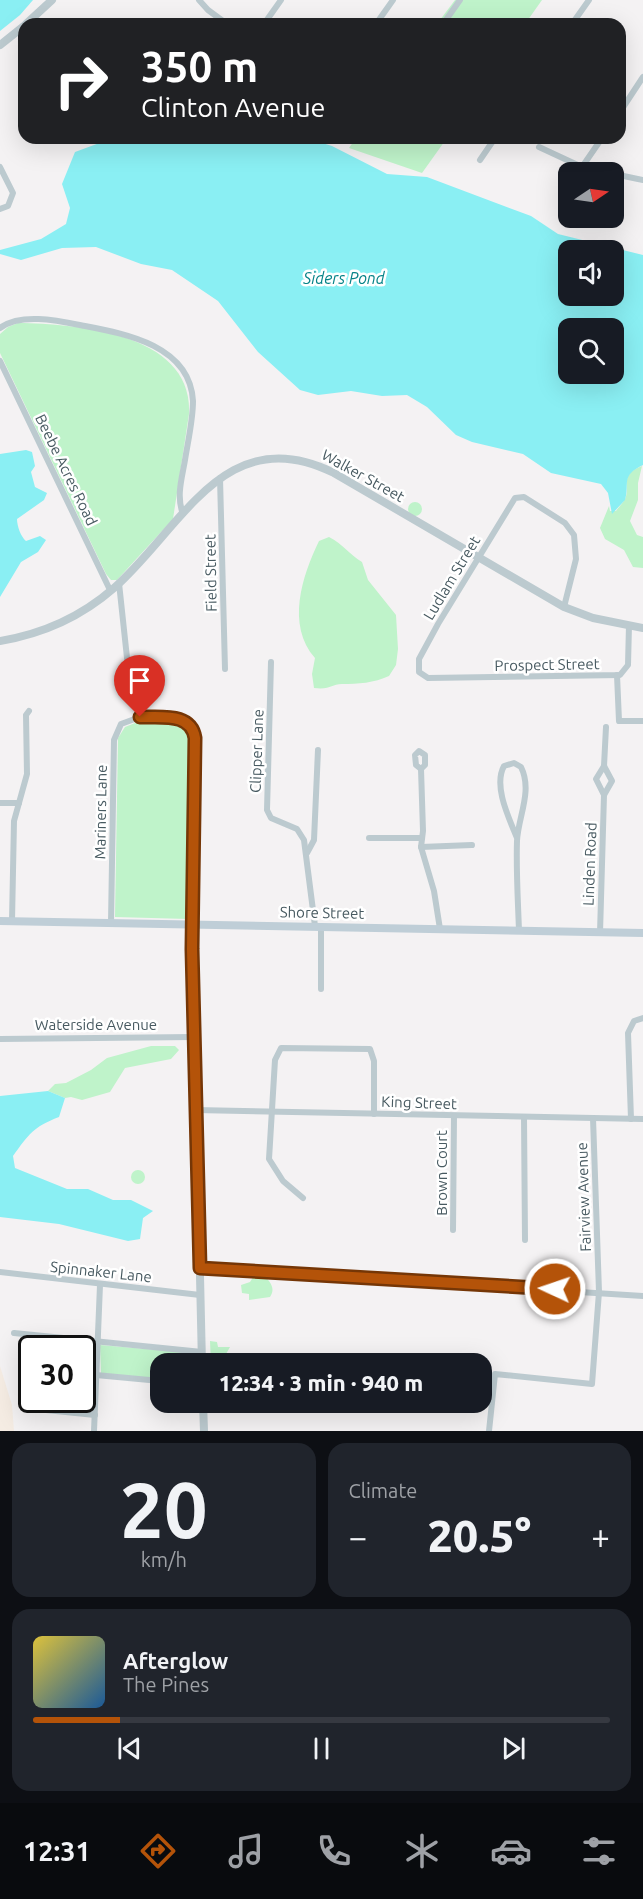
<!DOCTYPE html>
<meta charset="utf-8">
<style>
body{margin:0;font-family:Ubuntu,sans-serif;background:#20242c;color:#f1f3f6;height:100vh;display:flex;flex-direction:column;font-size:22px;white-space:nowrap}
*{box-sizing:border-box;margin:0}
p{font-size:20px;color:#9ea1a6}
.icon{flex:none;width:33px;height:33px;fill:none;stroke:currentColor;stroke-width:2;stroke-linecap:round;stroke-linejoin:round}
.map{position:relative;height:1431px;overflow:hidden}
.sheet{display:flex;flex-direction:column;gap:12px;padding:12px;background:#0d0f14;flex:1}
.sheet>*{flex:none}
.hud{position:absolute;left:18px;top:18px;width:608px;height:126px;border-radius:18px;box-shadow:0 6px 24px #0002;background:#202124;color:#fff;overflow:hidden}
.needle{width:39px;rotate:77deg}
.controls{position:absolute;left:558px;top:162px;display:grid;gap:12px}
.controls a{display:grid;place-items:center;width:66px;height:66px;border-radius:12px;background:#171b24;box-shadow:0 6px 24px #0002;font-size:30px}
.speed{position:absolute;left:18px;top:1335px;display:flex;gap:12px;font-size:30px;font-weight:700;text-align:center}
.speed>*{display:grid;place-content:center;width:78px;height:78px;border-radius:50%;background:#171b24;box-shadow:0 6px 24px #0002;line-height:1}
.speed .limit{border:3px solid #111;border-radius:9px;background:#fff;color:#111}
.pin{position:absolute;display:grid;place-items:center;width:51px;height:51px;color:#fff;margin:-62px -26px;border-radius:50% 50% 50% 0;rotate:-45deg;box-shadow:0 0 6px #0007}
.pin .icon{rotate:45deg}
.me{position:absolute;width:66px;margin:-33px;rotate:273deg;stroke-linejoin:round;filter:drop-shadow(0 0 4px #0008)}
.turn{display:flex;align-items:center;gap:21px;height:126px;padding:0 24px;font-size:27px}
.turn .icon{width:78px;height:78px;stroke-width:2.5}
.turn b{display:block;font-size:42px;line-height:51px}
.big{font-size:45px;font-weight:800;line-height:1.1}
.sheet .tile{flex:1;display:flex;flex-direction:column;justify-content:center;gap:9px;min-width:0;padding:0 21px;border-radius:18px;background:#20242c}
.sheet .dial{align-items:center;gap:0}
.dial b{font-size:78px;line-height:1}
.song{display:flex;align-items:center;gap:18px}
.cover{width:72px;height:72px;border-radius:9px;background:linear-gradient(135deg,hsl(50 70% 55%),hsl(210 70% 35%))}
.played{height:6px;border-radius:3px;background:linear-gradient(90deg,#b45309 15%,#363941 15%)}
.keys{display:flex;justify-content:space-around;direction:ltr}
.heat{display:flex;justify-content:space-between;align-items:center;font-size:33px;direction:ltr}
.sheet .tiles{flex:1;display:grid;gap:12px;grid-template-columns:1fr 1fr}
.tile:last-child{grid-column:span 2}
.trip{position:absolute;left:150px;top:1353px;width:342px;height:60px;border-radius:18px;background:#171b24;box-shadow:0 6px 24px #0002;font-weight:800;line-height:60px;text-align:center}
.tabs{display:flex;height:96px;justify-content:space-around;align-items:center;background:#090b0e;color:#9ea1a6}
.tabs .icon{width:42px;height:42px}
.tabs .current{color:#b45309}
.tabs b{font-size:27px;color:#f1f3f6}
.map>svg:first-child{display:block}
.green{fill:#bff3ca}
.sand{fill:#f5ece3}
.water{fill:#8aeff3;fill-rule:evenodd}
.lines{fill:none;stroke-linecap:round;stroke-linejoin:round}
.minor{stroke:#bccacf;stroke-width:6}
.tertiary{stroke:#bccacf;stroke-width:8}
.secondary{stroke:#bfced7;stroke-width:8}
.route-casing{stroke:#753606;stroke-width:15}
.route{stroke:#b45309;stroke-width:10}
.labels{text-anchor:middle;stroke-width:5;stroke-linejoin:round;paint-order:stroke}
.street-label{font-size:15px;fill:#485a61;stroke:#fff}
.water-label{font-size:16px;font-style:italic;fill:#068388;stroke:#fff}
</style>
<div class="map">
<svg width="643" height="1431" viewBox="0 0 643 1431">
<rect width="100%" height="100%" fill="#f4f2f3"/>
<g class="green">
<path d="M455 0H542L525 24H437Z"/>
<path d="M356 138H447L422 173 349 148Z"/>
<path d="M18 323C78 324 193 333 189 414L173 519 117 580H111L106 574 0 353V334L8 327Z"/>
<path d="M642 466 638 483V500L630 521 637 535 643 537V568L633 567 624 550 605 539 600 528 609 506 610 511H616C618 508 623 503 625 499 631 486 618 475 642 466Z"/>
<circle cx="415" cy="509" r="7"/>
<path d="M329 537C343 544 349 554 362 562L368 580 396 615 398 649 396 665 389 676C374 683 358 684 342 684 331 684 331 690 314 688L312 674 315 658C286 625 302 576 319 541Z"/>
<path d="M140 721 180 725 191 738 188 919 115 917 118 738 125 727Z"/>
<path d="M151 1046H175L179 1050 171 1059 125 1068 110 1092 82 1100 71 1097 65 1098 48 1091 55 1084 66 1083 91 1070 107 1058Z"/>
<circle cx="138" cy="1177" r="7"/>
<path d="M255 1274 264 1275C270 1282 276 1288 270 1297L249 1300V1294L242 1293 241 1285 250 1282Z"/>
<path d="M210 1341 217 1342 218 1347H230L226 1354 230 1362 211 1363Z"/>
<path d="M100 1345 193 1353 196 1363 160 1364V1379L101 1373Z"/>
</g>
<path class="sand" d="M0 1366 12 1405 14 1431H0Z"/>
<g class="water">
<path d="M0 0H33L20 15 0 31Z"/>
<path d="M113 138H306L332 146 387 174 427 177 531 216 558 234 643 255V465C620 476 630 483 625 500L612 514 608 493 601 484 551 473 523 454 472 442 456 435 427 407 407 395 382 396 351 391 318 395 300 390 258 352 218 301 172 270 141 264 96 247 62 248 21 260 0 254V250L41 239 66 224 70 208 62 184 75 152ZM614 250V296H568V250ZM614 328V374H568V328Z"/>
<path d="M26 450 32 452 35 466 31 472 35 487 47 493 44 500 17 519C17 526 21 537 26 541L40 536 46 540 38 552 21 562 0 597V454Z"/>
<path d="M48 1091 65 1098 59 1117C33 1127 29 1134 13 1156L15 1168 67 1189H88L113 1200H131L153 1211 143 1218 140 1239 128 1241 59 1224 0 1217V1096Z"/>
</g>
<g class="lines">
<g class="minor">
<path d="M199 0 208 10 227 24"/>
<path d="M264 24 281 0"/>
<path d="M376 24 393 0"/>
<path d="M443 24 460 0"/>
<path d="M572 24 589 0"/>
<path d="M620 112 643 77"/>
<path d="M539 147 582 167 608 172"/>
<path d="M480 160 495 138"/>
<path d="M0 167 13 193 8 206 0 209"/>
<path d="M582 167 602 138"/>
<path d="M614 174 643 180"/>
<path d="M0 328C21 312 60 321 85 326 127 334 190 346 193 401 193 420 188 441 185 460 182 478 176 496 183 514"/>
<path d="M0 361 110 590"/>
<path d="M220 478 225 669"/>
<path d="M119 583 130 686"/>
<path d="M564 607 576 559 574 535 565 523 524 497 515 498 438 624 419 659V672L428 678 620 675 628 665 629 625"/>
<path d="M271 662 267 810 271 818 297 829 304 840 315 926"/>
<path d="M617 675 619 721H643"/>
<path d="M419 751 425 755V765L421 769 416 765 415 755Z"/>
<path d="M421 769 423 831 421 847 434 891 440 929"/>
<path d="M604 795 596 779 604 766"/>
<path d="M0 803H19"/>
<path d="M369 838H422"/>
<path d="M517 838C509 818 493 786 504 766L514 763 521 767C533 791 518 817 517 841 516 871 518 901 519 931"/>
<path d="M421 847 472 845"/>
<path d="M307 853 314 840 318 750"/>
<path d="M12 921 14 821 27 774 26 715 29 711"/>
<path d="M111 923 114 740 121 724 140 717 182 720 194 732 192 925"/>
<path d="M600 933 604 795 612 781 604 766 606 727"/>
<path d="M321 989V927"/>
<path d="M0 1039 193 1037"/>
<path d="M195 1110 643 1119"/>
<path d="M524 1117 525 1240"/>
<path d="M631 1119 628 1033 634 1021 643 1018"/>
<path d="M303 1198 283 1181 269 1159 275 1060 281 1048 370 1049 374 1061V1114"/>
<path d="M453 1230 454 1116"/>
<path d="M200 1268 643 1296"/>
<path d="M0 1272 200 1295"/>
<path d="M14 1333 202 1352"/>
<path d="M96 1375 160 1381"/>
<path d="M46 1410 95 1415"/>
<path d="M94 1431 100 1285"/>
<path d="M489 1431 495 1374 592 1384 599 1292 593 1118"/>
</g>
<g class="tertiary">
<path d="M26 24 52 0"/>
<path d="M0 45 24 26"/>
<path d="M0 641C42 634 82 616 114 588 182 528 225 419 334 473L564 607 593 618 643 628"/>
<path d="M192 925 202 1364"/>
<path d="M203 1402 204 1431"/>
</g>
<path class="secondary" d="M0 921 643 933"/>
</g>
<g class="lines">
<defs>
<path id="route" d="M140 717C161 718 191 712 195 738L192 949 200 1268 555 1289"/>
</defs>
<use href="#route" class="route-casing"/>
<use href="#route" class="route"/>
</g>
<g class="labels">
<g class="street-label">
<text transform="translate(66 470) rotate(64)" y="5">Beebe Acres Road</text>
<text transform="translate(363 476) rotate(29)" y="5">Walker Street</text>
<text transform="translate(211 573) rotate(-91)" y="5">Field Street</text>
<text transform="translate(452 578) rotate(-59)" y="5">Ludlam Street</text>
<text transform="translate(547 665) rotate(-1)" y="5">Prospect Street</text>
<text transform="translate(257 751) rotate(-88)" y="5">Clipper Lane</text>
<text transform="translate(101 812) rotate(-89)" y="5">Mariners Lane</text>
<text transform="translate(590 864) rotate(-88)" y="5">Linden Road</text>
<text transform="translate(322 913) rotate(1)" y="5">Shore Street</text>
<text x="96" y="1030">Waterside Avenue</text>
<text transform="translate(419 1103) rotate(2)" y="5">King Street</text>
<text transform="translate(442 1173) rotate(-90)" y="5">Brown Court</text>
<text transform="translate(584 1197) rotate(-92)" y="5">Fairview Avenue</text>
<text transform="translate(101 1272) rotate(6)" y="5">Spinnaker Lane</text>
</g>
<g class="water-label">
<text x="344" y="284">Siders Pond</text>
</g>
</g>
</svg>
<div class="controls">
<a><svg class="needle" viewBox="-14 -14 28 28"><path d="M0-13l5 13h-10z" fill="#e53935"/><path d="M0 13l5-13h-10z" fill="#9ea1a6"/></svg></a>
<a><svg class="icon" aria-label="sound" viewBox="0 0 24 24"><path d="M4 9h4l5-4v14l-5-4H4zM17 9q2 3 0 6"/></svg></a>
<a><svg class="icon" aria-label="search" viewBox="0 0 24 24"><circle cx="10" cy="10" r="6"/><path d="M15 15l6 6"/></svg></a>
</div>
<div class="speed"><div class="limit">30</div></div>
<div class="pin" style="left:140px;top:717px;background:#d93025"><svg class="icon" aria-label="arrive" viewBox="0 0 24 24"><path d="M6 21V4h12l-3 4 3 4H6"/></svg></div>
<svg class="me" style="left:555px;top:1289px" viewBox="-20 -20 40 40"><circle r="17" fill="#b45309" stroke="#fff" stroke-width="3"/><path d="M0-11L8 9 0 5-8 9z" fill="#fff"/></svg>
<div class="trip">12:34 · 3 min · 940 m</div>
<div class="hud">
<div class="turn"><svg class="icon" aria-label="right" viewBox="0 0 24 24"><path d="M7 20v-9h11M14 6l5 5-5 5"/></svg><div><b>350 m</b>Clinton Avenue</div></div>
</div>
</div>
<section class="sheet">
<div class="tiles">
<div class="tile dial"><b>20</b><p>km/h</p></div>
<div class="tile"><p>Climate</p>
<div class="heat"><a>−</a><b class="big">20.5°</b><a>+</a></div>
</div>
<div class="tile">
<div class="song"><i class="cover"></i><div><b>Afterglow</b><p>The Pines</p></div></div>
<div class="played"></div>
<div class="keys"><svg class="icon" aria-label="previous" viewBox="0 0 24 24"><path d="M18 5L8 12l10 7zM5 5v14"/></svg><svg class="icon" aria-label="pause" viewBox="0 0 24 24"><path d="M8 5v14M16 5v14"/></svg><svg class="icon" aria-label="next" viewBox="0 0 24 24"><path d="M6 5l10 7-10 7zM19 5v14"/></svg></div>
</div>
</div>
</section>
<nav class="tabs">
<b>12:31</b>
<svg class="icon current" aria-label="directions" viewBox="0 0 24 24"><path d="M12 3l9 9-9 9-9-9zM9 14v-3h6M13 9l2 2-2 2"/></svg>
<svg class="icon" aria-label="music" viewBox="0 0 24 24"><path d="M9 18V5l10-2v13"/><circle cx="6" cy="18" r="3"/><circle cx="16" cy="16" r="3"/></svg>
<svg class="icon" aria-label="phone" viewBox="0 0 24 24"><path d="M5 4h4l2 5-3 2q2 4 5 5l2-3 5 2v4C11 20 4 13 5 4z"/></svg>
<svg class="icon" aria-label="climate" viewBox="0 0 24 24"><path d="M12 3v18M4 7l16 10M4 17L20 7"/></svg>
<svg class="icon" aria-label="car" viewBox="0 0 24 24"><path d="M5 17H2v-5l4-1 3-4h7l3 4 3 1v5h-3M9 17h6M6 11h13"/><circle cx="7" cy="17" r="2"/><circle cx="17" cy="17" r="2"/></svg>
<svg class="icon" aria-label="filters" viewBox="0 0 24 24"><path d="M4 7h16M4 17h16"/><circle cx="9" cy="7" r="2"/><circle cx="15" cy="17" r="2"/></svg>
</nav>
